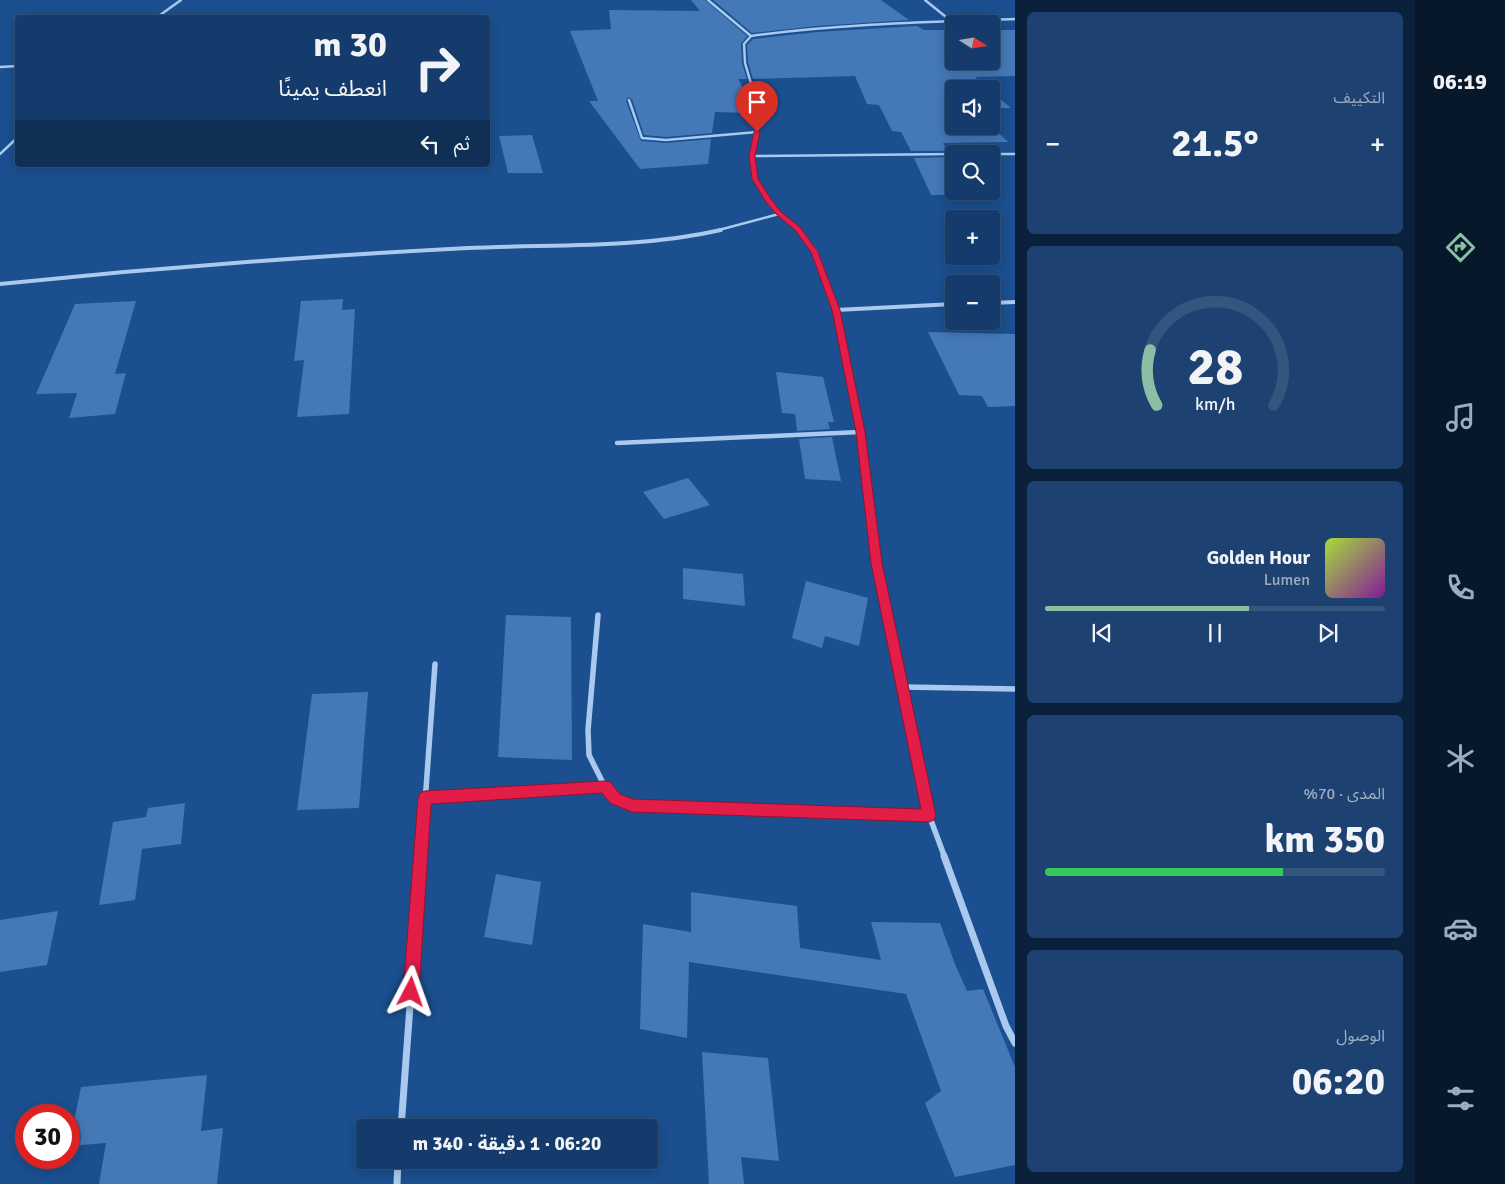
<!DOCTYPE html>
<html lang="ar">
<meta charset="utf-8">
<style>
body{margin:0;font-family:Signika,"Noto Sans Arabic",sans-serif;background:#1d4271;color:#f1f3f6;direction:rtl;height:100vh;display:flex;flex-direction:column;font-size:19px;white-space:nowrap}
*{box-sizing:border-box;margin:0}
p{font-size:16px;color:#9dadc1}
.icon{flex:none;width:28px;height:28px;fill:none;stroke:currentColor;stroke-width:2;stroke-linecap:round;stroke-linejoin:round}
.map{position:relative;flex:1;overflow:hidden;direction:ltr}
.side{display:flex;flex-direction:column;gap:12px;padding:12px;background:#0b203b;width:400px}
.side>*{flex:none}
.banner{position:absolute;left:15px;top:15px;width:475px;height:152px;border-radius:5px;box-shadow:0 2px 12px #0003,0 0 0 1px #33557e;direction:rtl;background:#143b6b;color:#f1f3f6;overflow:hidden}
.needle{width:32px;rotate:102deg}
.buttons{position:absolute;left:945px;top:15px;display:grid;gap:10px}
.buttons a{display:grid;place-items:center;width:55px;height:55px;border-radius:5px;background:#143b6b;box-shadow:0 2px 12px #0003,0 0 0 1px #33557e;font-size:25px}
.speed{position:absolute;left:15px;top:1104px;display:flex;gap:10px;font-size:25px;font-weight:700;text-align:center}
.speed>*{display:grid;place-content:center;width:65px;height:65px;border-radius:50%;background:#143b6b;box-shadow:0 2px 12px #0003,0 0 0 1px #33557e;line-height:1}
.speed .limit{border:8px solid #d22;background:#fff;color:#111}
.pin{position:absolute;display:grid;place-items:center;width:42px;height:42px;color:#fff;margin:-51px -21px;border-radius:50% 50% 50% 0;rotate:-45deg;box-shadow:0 0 5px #0007}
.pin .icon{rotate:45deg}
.me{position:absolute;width:55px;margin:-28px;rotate:4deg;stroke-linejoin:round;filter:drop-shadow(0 0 4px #0008)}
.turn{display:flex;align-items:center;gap:18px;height:105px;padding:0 20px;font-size:22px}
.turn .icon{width:65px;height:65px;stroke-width:2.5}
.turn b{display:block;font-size:35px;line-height:42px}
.then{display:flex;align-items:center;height:48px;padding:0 20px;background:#0003;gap:10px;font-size:19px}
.big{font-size:38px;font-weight:700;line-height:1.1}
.side .widget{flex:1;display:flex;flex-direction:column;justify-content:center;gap:8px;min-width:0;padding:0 18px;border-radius:8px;background:#1d4271}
.side .dial{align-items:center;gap:0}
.dial svg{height:130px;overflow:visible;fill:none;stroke:#33557e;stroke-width:7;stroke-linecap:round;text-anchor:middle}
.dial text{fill:#f1f3f6;stroke:none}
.song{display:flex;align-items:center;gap:15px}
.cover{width:60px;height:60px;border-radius:8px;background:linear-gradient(135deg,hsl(80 70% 55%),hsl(290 70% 35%))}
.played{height:5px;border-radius:2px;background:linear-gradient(90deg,#8abfa5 60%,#33557e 60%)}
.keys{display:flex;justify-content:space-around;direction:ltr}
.heat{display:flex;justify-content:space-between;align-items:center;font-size:28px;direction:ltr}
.charge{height:8px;border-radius:4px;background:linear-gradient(90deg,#34c759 70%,#33557e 0)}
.trip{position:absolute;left:356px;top:1119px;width:302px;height:50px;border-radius:5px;background:#143b6b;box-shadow:0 2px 12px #0003,0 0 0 1px #33557e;font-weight:700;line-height:50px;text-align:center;direction:rtl}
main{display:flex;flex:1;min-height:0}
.tabs{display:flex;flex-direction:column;width:90px;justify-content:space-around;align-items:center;background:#08182b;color:#9dadc1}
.tabs .icon{width:35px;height:35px}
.tabs .current{color:#8abfa5}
.tabs b{font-size:22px;color:#f1f3f6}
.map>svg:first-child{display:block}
.building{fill:#4478b7}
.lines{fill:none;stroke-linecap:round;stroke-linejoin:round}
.street-far4{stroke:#a9c9ee;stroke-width:2.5}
.street-far3{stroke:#a9c9ee;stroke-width:4}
.street-far2{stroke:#a9c9ee;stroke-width:4.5}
.street-far1{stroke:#a9c9ee;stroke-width:5.5}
.street{stroke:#a9c9ee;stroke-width:7}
.route{fill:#e11d48;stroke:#92132f}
</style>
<main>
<nav class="tabs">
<b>06:19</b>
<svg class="icon current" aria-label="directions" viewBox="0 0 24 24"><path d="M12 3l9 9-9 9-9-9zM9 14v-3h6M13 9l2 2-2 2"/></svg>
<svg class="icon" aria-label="music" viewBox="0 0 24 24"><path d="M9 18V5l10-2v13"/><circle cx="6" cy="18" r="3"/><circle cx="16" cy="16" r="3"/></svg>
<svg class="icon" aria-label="phone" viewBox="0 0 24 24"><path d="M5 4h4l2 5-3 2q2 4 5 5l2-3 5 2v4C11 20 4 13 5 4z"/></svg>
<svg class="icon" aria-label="climate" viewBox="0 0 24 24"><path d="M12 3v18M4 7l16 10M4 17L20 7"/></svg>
<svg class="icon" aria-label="car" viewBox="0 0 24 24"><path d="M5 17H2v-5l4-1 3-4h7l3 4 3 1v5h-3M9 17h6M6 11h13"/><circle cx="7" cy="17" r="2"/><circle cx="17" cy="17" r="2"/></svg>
<svg class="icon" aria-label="filters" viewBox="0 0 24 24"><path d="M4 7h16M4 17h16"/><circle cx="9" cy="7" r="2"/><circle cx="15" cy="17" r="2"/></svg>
</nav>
<section class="side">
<div class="widget"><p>التكييف</p>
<div class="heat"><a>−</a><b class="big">21.5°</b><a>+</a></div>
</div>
<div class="widget dial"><svg viewBox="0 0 100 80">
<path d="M14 69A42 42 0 1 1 86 69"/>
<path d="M14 69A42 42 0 0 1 10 35" stroke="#8abfa5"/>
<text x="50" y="56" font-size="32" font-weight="700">28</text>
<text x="50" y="72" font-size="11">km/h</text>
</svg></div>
<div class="widget">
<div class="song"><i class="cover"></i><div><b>Golden Hour</b><p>Lumen</p></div></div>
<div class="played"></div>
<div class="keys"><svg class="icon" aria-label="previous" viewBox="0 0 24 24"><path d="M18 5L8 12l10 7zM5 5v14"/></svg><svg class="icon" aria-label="pause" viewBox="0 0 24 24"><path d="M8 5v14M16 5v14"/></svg><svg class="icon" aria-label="next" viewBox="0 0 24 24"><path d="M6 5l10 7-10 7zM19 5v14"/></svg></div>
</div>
<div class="widget"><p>المدى · 70%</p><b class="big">350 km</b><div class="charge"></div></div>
<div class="widget"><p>الوصول</p><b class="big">06:20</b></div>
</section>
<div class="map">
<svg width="1015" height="1184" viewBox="0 0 1015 1184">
<rect width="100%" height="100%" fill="#1b4f8f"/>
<g class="building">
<path d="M691 0H705L747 36 741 44 742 63 747 79H738L753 105H748L751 113 715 112 712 133 666 137 644 135 632 99 628 97 626 101 641 141 666 143 711 139 708 164 640 169 589 101H598L570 31 611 29 609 10 700 11Z"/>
<path d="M713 0H881L909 20 817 26 752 33Z"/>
<path d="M917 26 924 30H954V61H991V30H1015V76L975 77 988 89H954V126H991L1008 142 943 143 947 151H911L901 132 892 131 879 105 867 104 855 76 753 79 748 62 747 45 753 39 817 32Z"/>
<path d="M991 91 1011 108H991Z"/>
<path d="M532 135 543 173H508L499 136Z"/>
<path d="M951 157 954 162V191H971L973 195H931L914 158Z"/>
<path d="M343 299 342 310 355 309 349 414 297 417 304 360 294 361 301 301Z"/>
<path d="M136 301 115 374 126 373 115 414 69 418 77 393 36 394 75 304Z"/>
<path d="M928 332 1015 334V406L988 407 982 396 959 395Z"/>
<path d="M776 372 823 377 834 422H828L830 429 797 431 795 414 782 413Z"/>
<path d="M832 437 841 481 805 479 799 439Z"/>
<path d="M688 478 710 505 664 519 643 492Z"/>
<path d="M683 568 743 574 745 606 683 599Z"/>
<path d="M806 581 868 598 859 646 825 636 822 648 792 638Z"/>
<path d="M506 615 571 617 572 760 498 757Z"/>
<path d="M368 692 359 808 297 810 312 694Z"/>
<path d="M185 803 181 844 142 849 135 900 99 905 113 822 146 817 148 808Z"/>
<path d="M496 874 541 882 532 945 484 937Z"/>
<path d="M691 892 797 906 800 948 881 960 871 922 940 923 955 964 967 991 983 989 1015 1067V1165L955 1177 925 1103 941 1091 906 994 689 962 687 1038 640 1029 643 924 691 932Z"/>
<path d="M58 911 47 965 0 972V920Z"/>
<path d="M702 1052 768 1058 779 1161 741 1157 744 1184H709Z"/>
<path d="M207 1075 201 1131 223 1128 217 1184H99L106 1143 69 1146 81 1087Z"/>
</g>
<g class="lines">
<g class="street-far4">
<path d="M708 0 751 36 744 44 745 63 760 114 752 156 755 179 768 201 779 214 800 231"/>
<path d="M925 0 951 21"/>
<path d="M156 18 181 0"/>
<path d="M751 36C839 24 927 22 1015 19"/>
<path d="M0 67 18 66"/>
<path d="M629 100 642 138 666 140 757 132"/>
<path d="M0 154 18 137"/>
<path d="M991 154H1015"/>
<path d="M752 156 954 154"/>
<path d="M715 231 779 214"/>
</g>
<g class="street-far3">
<path d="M799 230 815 251 836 310 852 394"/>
<path d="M0 284C156 268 312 256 468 248 553 244 637 249 721 230"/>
<path d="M991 303 1015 302"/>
<path d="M836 310 954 304"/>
</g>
<g class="street-far2">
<path d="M852 392C866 461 869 531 884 599"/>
<path d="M617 443 860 432"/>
</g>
<g class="street-far1">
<path d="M883 598 929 815 945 858"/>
<path d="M598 615 588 730 589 755 605 787 615 798 632 805 929 815"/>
<path d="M903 687 1015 689"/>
<path d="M425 798 605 787"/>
<path d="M421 858 435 664"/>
</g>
<g class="street">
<path d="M944 856 1006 1026 1015 1043"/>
<path d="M401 1128 421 856"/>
<path d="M397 1184 398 1160"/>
</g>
</g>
<path class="route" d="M757 130 760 132 755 156 758 179 771 199 781 212 800 227 818 252 840 310 865 432 882 563 936 816 934 820 929 822 632 812 610 803 602 793 431 804 419 992 416 997 411 1000 405 997 403 992 418 798 420 793 425 791 605 781 610 782 620 794 633 799 921 809 871 563 856 432 832 310 811 252 795 230 777 215 766 202 752 179 749 156 754 132Z"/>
</svg>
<div class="buttons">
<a><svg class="needle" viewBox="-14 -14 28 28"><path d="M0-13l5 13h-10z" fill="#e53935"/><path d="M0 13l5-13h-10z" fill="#9dadc1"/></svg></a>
<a><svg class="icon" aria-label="sound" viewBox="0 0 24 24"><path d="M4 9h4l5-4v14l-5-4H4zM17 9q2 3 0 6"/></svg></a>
<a><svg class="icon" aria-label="search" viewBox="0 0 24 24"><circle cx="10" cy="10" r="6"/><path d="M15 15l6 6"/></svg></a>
<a>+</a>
<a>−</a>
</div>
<div class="speed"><div class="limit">30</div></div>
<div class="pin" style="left:757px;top:132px;background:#d93025"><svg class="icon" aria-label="arrive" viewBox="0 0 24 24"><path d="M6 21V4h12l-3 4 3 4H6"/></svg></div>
<svg class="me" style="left:411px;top:992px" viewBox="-20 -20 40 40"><path d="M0-17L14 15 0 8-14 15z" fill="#e11d48" stroke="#fff" stroke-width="4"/></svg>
<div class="trip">06:20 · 1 دقيقة · 340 m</div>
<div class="banner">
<div class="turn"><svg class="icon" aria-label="right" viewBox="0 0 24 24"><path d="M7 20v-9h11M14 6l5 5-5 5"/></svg><div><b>30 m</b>انعطف يمينًا</div></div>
<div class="then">ثم<svg class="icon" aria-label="left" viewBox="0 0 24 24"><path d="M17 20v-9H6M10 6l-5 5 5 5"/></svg></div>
</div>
</div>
</main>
